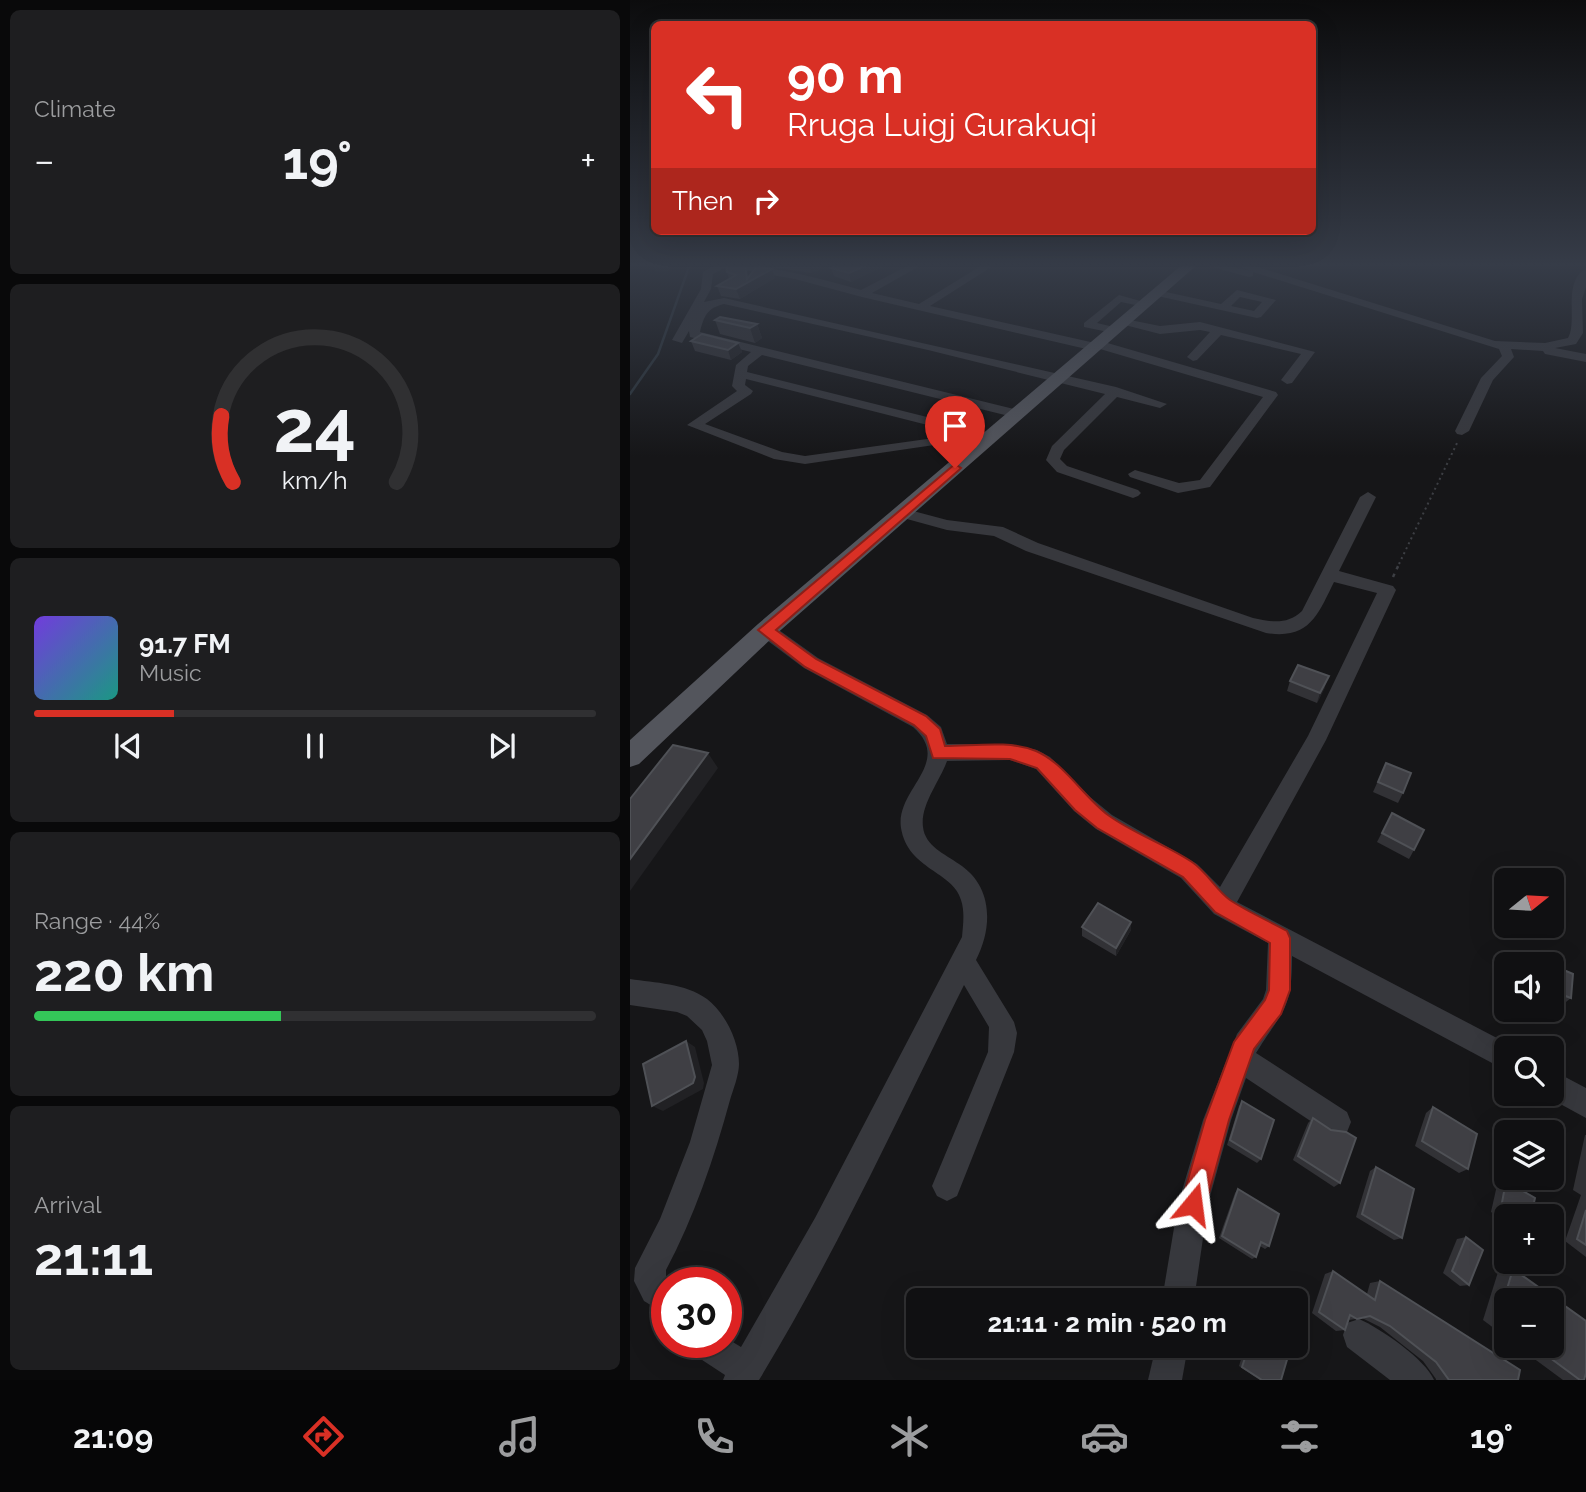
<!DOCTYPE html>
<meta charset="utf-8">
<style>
body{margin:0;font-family:Raleway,sans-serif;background:#1e1e20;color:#f1f3f6;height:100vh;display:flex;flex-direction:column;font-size:26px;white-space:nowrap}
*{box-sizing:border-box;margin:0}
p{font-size:23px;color:#9c9d9f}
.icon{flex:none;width:38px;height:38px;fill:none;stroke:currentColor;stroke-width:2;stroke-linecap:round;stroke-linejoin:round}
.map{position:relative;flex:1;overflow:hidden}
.sheet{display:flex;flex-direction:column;gap:10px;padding:10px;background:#09090a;width:630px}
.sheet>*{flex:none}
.top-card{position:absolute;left:21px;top:21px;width:665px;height:214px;border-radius:10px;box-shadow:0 7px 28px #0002,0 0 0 2px #303032;background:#d93025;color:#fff;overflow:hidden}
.needle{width:46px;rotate:72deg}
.fabs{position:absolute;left:864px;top:868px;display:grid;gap:14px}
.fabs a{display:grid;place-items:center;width:70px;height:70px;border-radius:10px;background:#101012;box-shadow:0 7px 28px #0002,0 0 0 2px #303032;font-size:35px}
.speed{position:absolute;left:21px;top:1267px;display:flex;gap:14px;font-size:35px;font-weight:700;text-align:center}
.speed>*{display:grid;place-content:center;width:91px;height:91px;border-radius:50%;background:#101012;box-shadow:0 7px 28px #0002,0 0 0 2px #303032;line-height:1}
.speed .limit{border:10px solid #d22;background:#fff;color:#111}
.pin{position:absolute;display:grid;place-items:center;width:60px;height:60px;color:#fff;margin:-72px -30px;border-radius:50% 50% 50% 0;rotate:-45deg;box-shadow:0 0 7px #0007}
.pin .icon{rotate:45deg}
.me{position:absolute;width:77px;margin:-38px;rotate:16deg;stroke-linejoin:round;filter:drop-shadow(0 0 5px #0008)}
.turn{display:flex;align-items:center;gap:24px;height:147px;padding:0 21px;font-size:32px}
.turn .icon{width:91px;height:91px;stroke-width:2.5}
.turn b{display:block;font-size:49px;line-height:60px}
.then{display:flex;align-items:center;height:66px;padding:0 21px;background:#0003;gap:14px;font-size:26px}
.big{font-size:52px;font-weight:700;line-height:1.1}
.sheet .card{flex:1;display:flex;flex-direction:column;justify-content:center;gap:10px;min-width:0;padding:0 24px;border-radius:10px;background:#1e1e20}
.sheet .dial{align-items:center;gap:0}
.dial svg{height:182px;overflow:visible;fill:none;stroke:#303032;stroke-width:7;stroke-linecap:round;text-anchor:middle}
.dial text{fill:#f1f3f6;stroke:none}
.song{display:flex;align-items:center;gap:21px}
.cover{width:84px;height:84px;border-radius:10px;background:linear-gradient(135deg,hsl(260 70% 55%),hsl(170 70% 35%))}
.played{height:7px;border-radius:4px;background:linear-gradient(90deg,#d93025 25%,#303032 25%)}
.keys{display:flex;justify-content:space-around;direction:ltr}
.heat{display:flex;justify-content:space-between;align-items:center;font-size:38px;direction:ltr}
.charge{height:10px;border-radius:5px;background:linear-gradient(90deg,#34c759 44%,#303032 0)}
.trip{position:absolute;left:276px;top:1288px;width:402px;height:70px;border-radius:10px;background:#101012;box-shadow:0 7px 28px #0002,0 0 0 2px #303032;font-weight:700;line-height:70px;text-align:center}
.tabs{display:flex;height:112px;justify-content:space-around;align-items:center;background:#060607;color:#9c9d9f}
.tabs .icon{width:49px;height:49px}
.tabs .active{color:#d93025}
.tabs b{font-size:32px;color:#f1f3f6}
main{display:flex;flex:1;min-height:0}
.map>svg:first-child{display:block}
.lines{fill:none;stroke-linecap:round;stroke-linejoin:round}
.stream{stroke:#2c353c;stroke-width:2.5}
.path-far1{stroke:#3d3f44;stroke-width:2;stroke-dasharray:2 3.5;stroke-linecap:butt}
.path{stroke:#3d3f44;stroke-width:2.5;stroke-dasharray:3.5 5;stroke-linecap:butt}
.minor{fill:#37383d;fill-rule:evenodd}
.major{fill:#53555c;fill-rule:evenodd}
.wall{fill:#323236}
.shaded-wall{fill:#212124}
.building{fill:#3f3f44;stroke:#4f5156;stroke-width:2}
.route{fill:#d93025;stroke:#8d1f18;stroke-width:2}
</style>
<main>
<section class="sheet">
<div class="card"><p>Climate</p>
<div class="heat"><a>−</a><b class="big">19°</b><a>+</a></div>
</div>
<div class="card dial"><svg viewBox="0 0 100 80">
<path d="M14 69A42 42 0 1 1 86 69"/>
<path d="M14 69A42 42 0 0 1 9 40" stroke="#d93025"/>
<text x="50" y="56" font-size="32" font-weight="700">24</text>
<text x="50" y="72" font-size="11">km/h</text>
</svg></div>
<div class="card">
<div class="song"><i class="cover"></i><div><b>91.7 FM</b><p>Music</p></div></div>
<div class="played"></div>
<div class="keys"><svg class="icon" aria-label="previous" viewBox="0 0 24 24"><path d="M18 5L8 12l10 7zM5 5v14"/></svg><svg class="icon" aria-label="pause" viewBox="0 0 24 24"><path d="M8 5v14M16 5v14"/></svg><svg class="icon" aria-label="next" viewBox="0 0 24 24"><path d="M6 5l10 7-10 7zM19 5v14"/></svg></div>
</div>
<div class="card"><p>Range · 44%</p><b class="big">220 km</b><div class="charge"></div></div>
<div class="card"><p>Arrival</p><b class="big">21:11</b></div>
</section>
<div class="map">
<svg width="956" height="1380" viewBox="0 0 956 1380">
<rect width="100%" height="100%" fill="#161618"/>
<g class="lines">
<path class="stream" d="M0 394 28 354 60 264"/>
<path class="path-far1" d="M769 564 828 441"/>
<path class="path" d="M763 577 770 562"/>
<g class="minor">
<path d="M87 264C137 264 184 277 231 290L281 264H293L242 293 289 304 354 264H366L300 306 465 343 474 342 646 392 648 395 580 487 548 493 500 477 498 474 505 470 549 483 570 480 633 397 470 349 465 351 232 297 165 279 96 267 83 274 81 289 74 302 94 298 486 387 537 404 530 408 487 397 434 450 430 459 437 466 508 490 511 493 508 496 503 498 427 472 416 460 422 446 475 394 298 350 94 304C77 308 74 316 70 332L392 411 394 414 387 418 132 355 118 366 117 372 345 429 346 434H365L367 437 360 441 311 444 175 464 144 459 57 425 107 391 102 386 106 365 121 352 60 337 59 331 52 343 42 340 71 289 73 272ZM116 379 333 434 175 456 152 452 75 424 121 394 123 391 115 385Z"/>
<path d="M571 264H588L621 271 603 264H618L865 341 915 343 938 338C948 321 932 281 956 269V287L952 299 953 333 946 344 925 348 956 354V362L915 354 913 351 881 349 884 357 863 380 839 431 832 435 827 434 825 431 851 378 872 356 869 349 623 272V276L619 277Z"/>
<path d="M527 290 591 304 607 290 646 300 631 317 627 318 523 295 521 293ZM610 297 632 302 624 311 601 306Z"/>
<path d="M489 295 521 304 515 307 491 302 467 323 488 328V334L454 327V323Z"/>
<path d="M495 319 530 326 570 322 685 352 662 383 657 384 651 380 671 354 591 335 567 360 563 361 557 357 580 332 570 330 530 334 491 324 489 322Z"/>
<path d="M738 492 746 497 709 571 763 586 766 590 696 740 607 902 886 1048H877V1071L662 956C662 1012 653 1009 626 1053L717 1112 721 1122 717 1132 707 1136 697 1132 616 1078 601 1120 578 1204 564 1300H532L548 1204 573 1120 607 1034 633 999 636 990 638 943 584 914 551 878 466 829 444 811 406 769 380 760 317 761C310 781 290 805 293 827 295 846 315 854 329 864 363 886 363 927 346 960L384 1022 387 1033 384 1052 327 1196 317 1201 307 1196 302 1186 358 1052 359 1027 334 985C268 1118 206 1253 129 1380H93L95 1375 63 1354 59 1342H96V1338L111 1347 185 1218 332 937C333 925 335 912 331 900 323 871 278 870 271 828 265 789 324 763 283 727L174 668 130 635 127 630 130 625H142L188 658 297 715 311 727 317 744H380L407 750 420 757 460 797 482 815 567 864 590 887 678 736 747 593 704 582C688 614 680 640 636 633L396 551 364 536 317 530 266 516 264 513 272 508 317 520 373 527 408 543 623 618C642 622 657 625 672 611L730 497Z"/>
<path d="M0 979C25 983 55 983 77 999 95 1013 109 1041 109 1064 109 1075 103 1090 100 1100 84 1159 64 1217 36 1270V1278L42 1283H37V1315L14 1301 4 1281 5 1268 30 1219 60 1142 82 1065 77 1041 72 1030 57 1016 47 1012 0 1005Z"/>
<path d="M922 1070 956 1088V1118L912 1094H922Z"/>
<path d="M729 1319C750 1328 795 1359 804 1380H760L717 1347 713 1335 717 1323Z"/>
<path d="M526 1346H558L552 1380H518Z"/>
</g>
<path class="major" d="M553 264H568L144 636 9 764 0 767V740L128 624Z"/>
</g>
<g class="wall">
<path d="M136 264H192L189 270 181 273 136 266Z"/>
<path d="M209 264H258L221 282 204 276 201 268Z"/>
<path d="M97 272 118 274 119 277 145 278 110 299 91 296 87 286 99 279Z"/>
<path d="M85 320 127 324 132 338 125 343 90 334Z"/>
<path d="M61 341 108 343 112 352 101 360 65 351Z"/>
<path d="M660 681 695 687 687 703 657 691Z"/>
<path d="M756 763 773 793 768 803 743 792Z"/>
<path d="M762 813 784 850 779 859 747 842Z"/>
<path d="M452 927 501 930 486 956 452 936Z"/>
<path d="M922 965 941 998 931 1006 922 1002Z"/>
<path d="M612 1101 631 1159 627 1163 597 1145 609 1106Z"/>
<path d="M803 1107 838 1169 829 1173 785 1146 796 1113Z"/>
<path d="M683 1118 710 1183 704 1187 663 1160 678 1123Z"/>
<path d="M955 1135H956V1257L935 1241 951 1195 943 1190Z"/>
<path d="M746 1167 772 1238 764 1240 726 1217 740 1171Z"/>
<path d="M876 1181 901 1216H877V1221L861 1212 867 1185Z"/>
<path d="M608 1189 639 1246 635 1249 630 1246 626 1257 622 1259 589 1238 605 1193Z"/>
<path d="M836 1237 839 1285 830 1286 813 1273 827 1239Z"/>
<path d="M883 1269 954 1380H933L887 1346H922L877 1300V1338L853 1320 868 1272Z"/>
<path d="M703 1271 737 1294 740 1283 750 1281 888 1380H806V1379L793 1361 750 1327 732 1318 719 1320 715 1330 706 1331 682 1313 695 1274Z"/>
<path d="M615 1346H661L651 1380H630L609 1366Z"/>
</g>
<g class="shaded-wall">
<path d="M23 264H41L40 271 26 272Z"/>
<path d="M115 264 118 274 119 282 142 269 145 278 110 299 106 289 117 279Z"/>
<path d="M179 264H192L189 270 181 273Z"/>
<path d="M239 264H258L221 282 219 273Z"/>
<path d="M127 324 132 338 125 343 120 328Z"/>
<path d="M108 343 112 352 101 360 98 350Z"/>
<path d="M699 676 695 687 687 703 690 693Z"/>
<path d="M78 753 88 768 0 891V859Z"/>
<path d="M501 922V930L486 956V948Z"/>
<path d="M56 1041 65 1047 74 1083 73 1089 33 1111 22 1106Z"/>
</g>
<g class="building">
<path d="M96 264H115L117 279 127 266 142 269 106 289 87 286 106 275 97 272Z"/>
<path d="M209 264H239L219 273 201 268Z"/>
<path d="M90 317 127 324 120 328 85 320Z"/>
<path d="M72 334 108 343 98 350 61 341Z"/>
<path d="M668 665 699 676 690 693 660 681Z"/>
<path d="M43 745 78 753 0 859V799Z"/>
<path d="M756 763 781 773 773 793 748 782Z"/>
<path d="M762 813 794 830 784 850 752 833Z"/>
<path d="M468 903 501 922 486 948 452 927Z"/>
<path d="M922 965 943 974 941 998 922 991Z"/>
<path d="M56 1041 65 1077 63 1083 22 1106 13 1064Z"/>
<path d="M612 1101 644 1120 631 1159 600 1140Z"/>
<path d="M803 1107 847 1134 838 1169 792 1141Z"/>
<path d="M683 1118 701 1130 716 1132 726 1138 710 1183 668 1156Z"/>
<path d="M746 1167 784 1189 772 1238 732 1214Z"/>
<path d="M876 1181 905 1198 901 1216H884L871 1208Z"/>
<path d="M608 1189 649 1214 639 1246 631 1242 626 1257 592 1236Z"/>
<path d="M956 1210V1245L947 1239Z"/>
<path d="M836 1237 853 1250 839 1285 822 1271Z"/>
<path d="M883 1269 956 1321V1373L954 1380H950L904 1346H922V1300H877V1326L868 1319Z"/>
<path d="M703 1271 745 1300 750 1281 890 1370 888 1380H819L806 1362 760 1326 740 1316 727 1319 720 1315 715 1330 689 1312Z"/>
<path d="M619 1346H661L651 1380H632L612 1367Z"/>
</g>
<linearGradient id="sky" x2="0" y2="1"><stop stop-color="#0c0c0d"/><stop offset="0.58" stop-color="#363c48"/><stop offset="1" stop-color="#363c48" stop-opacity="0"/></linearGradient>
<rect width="956" height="457" fill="url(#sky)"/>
<path class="route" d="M325 464 331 468 329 470 146 630 186 659 296 716 310 729 315 746C344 746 379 740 406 751 434 763 453 796 478 815 504 834 535 844 562 862 577 872 586 890 600 900 618 912 639 921 657 931L660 938V990L651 1014 624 1049 599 1120 576 1204 572 1212 563 1216 555 1212 551 1204 575 1120 604 1042 635 1000 639 990 640 943 585 912 553 877 467 828 445 810 407 768 380 759 303 758 296 736 284 725 175 667 128 630Z"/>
</svg>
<div class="fabs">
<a><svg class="needle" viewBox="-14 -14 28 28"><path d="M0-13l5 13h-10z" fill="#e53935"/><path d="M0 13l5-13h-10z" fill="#9c9d9f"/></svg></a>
<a><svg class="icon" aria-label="sound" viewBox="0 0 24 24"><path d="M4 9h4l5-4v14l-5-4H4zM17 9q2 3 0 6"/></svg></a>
<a><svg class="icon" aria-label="search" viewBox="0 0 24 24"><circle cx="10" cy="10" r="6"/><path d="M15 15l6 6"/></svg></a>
<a><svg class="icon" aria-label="layers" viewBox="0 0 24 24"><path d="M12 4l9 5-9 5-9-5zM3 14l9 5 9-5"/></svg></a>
<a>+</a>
<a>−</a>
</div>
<div class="speed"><div class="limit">30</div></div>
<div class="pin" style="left:325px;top:468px;background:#d93025"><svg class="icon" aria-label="arrive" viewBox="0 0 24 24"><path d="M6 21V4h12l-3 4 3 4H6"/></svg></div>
<svg class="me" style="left:563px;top:1204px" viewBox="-20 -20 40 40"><path d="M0-17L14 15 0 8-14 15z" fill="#d93025" stroke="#fff" stroke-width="4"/></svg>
<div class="trip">21:11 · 2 min · 520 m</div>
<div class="top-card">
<div class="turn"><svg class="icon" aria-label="left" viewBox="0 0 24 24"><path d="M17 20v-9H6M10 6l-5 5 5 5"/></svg><div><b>90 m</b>Rruga Luigj Gurakuqi</div></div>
<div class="then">Then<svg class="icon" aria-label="right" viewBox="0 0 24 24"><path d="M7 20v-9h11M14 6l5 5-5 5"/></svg></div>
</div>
</div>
</main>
<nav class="tabs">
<b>21:09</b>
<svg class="icon active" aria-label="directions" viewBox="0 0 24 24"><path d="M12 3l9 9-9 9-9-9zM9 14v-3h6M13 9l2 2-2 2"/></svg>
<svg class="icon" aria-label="music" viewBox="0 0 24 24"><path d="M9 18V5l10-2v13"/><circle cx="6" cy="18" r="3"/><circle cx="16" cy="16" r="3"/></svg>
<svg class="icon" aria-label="phone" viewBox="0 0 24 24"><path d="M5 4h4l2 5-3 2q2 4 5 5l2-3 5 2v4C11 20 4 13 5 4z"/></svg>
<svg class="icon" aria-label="climate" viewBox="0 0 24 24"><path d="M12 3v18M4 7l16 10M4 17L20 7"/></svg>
<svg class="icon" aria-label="car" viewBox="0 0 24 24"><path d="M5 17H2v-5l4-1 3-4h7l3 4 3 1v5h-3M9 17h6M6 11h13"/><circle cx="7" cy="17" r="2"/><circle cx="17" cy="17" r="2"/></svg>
<svg class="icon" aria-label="filters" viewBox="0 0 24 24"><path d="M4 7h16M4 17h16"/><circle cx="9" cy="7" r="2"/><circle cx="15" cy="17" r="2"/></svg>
<b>19°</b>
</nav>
